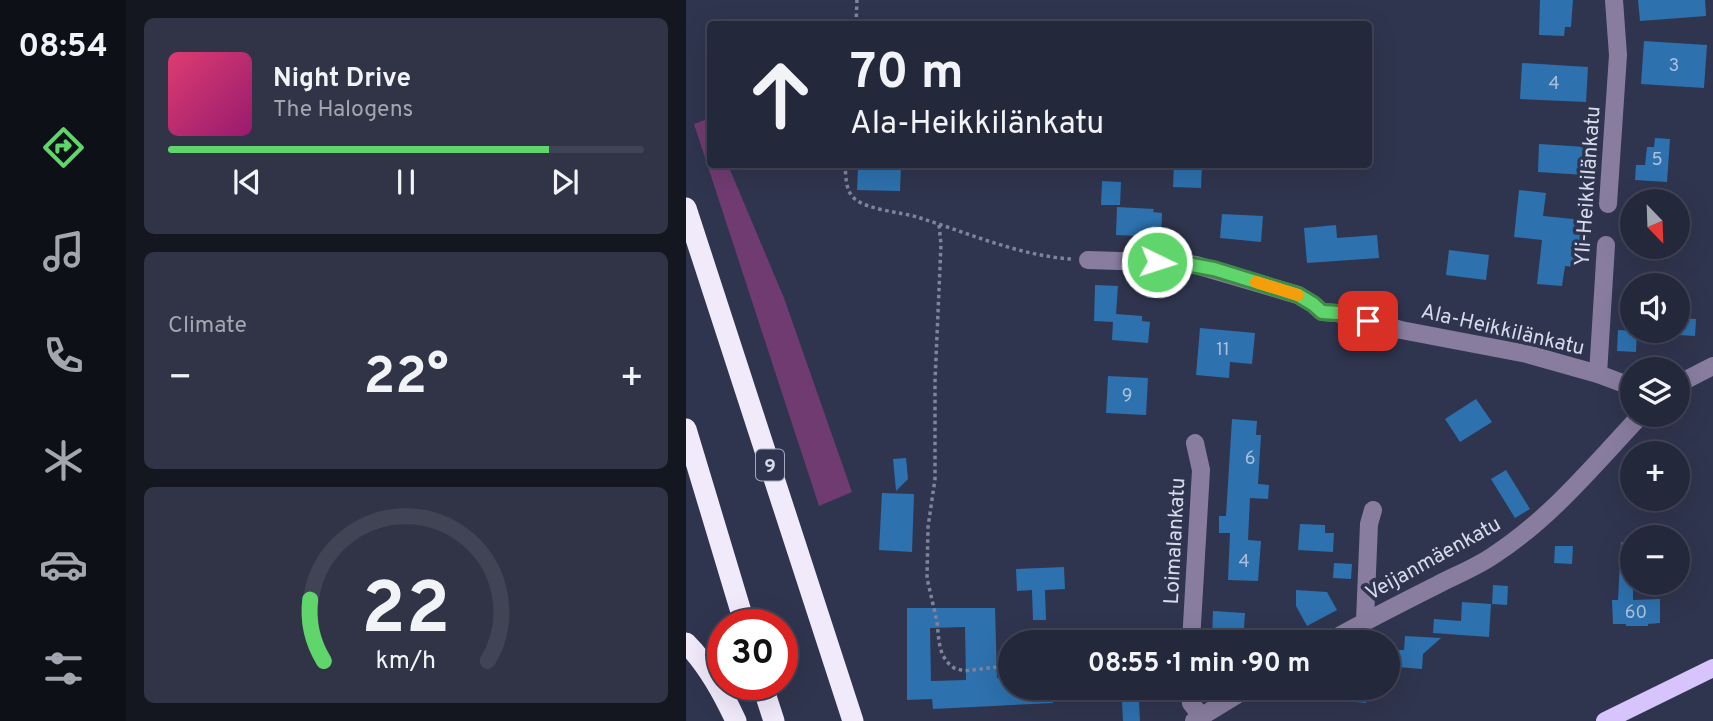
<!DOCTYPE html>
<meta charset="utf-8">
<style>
body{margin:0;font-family:Overpass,sans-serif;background:#303446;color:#f1f3f6;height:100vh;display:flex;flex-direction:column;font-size:26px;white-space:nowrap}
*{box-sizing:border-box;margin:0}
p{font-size:23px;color:#a3a6af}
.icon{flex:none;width:38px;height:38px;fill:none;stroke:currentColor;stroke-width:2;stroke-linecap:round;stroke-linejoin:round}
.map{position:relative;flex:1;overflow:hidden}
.sheet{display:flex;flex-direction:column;gap:18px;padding:18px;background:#141620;width:560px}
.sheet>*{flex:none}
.banner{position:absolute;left:21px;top:21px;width:665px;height:147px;border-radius:7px;box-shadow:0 7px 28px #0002,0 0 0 2px #414455;background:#24283b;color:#f1f3f6;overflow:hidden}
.needle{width:46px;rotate:157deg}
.tools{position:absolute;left:934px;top:189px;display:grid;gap:14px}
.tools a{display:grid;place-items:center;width:70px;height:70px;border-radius:50%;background:#24283b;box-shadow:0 7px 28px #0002,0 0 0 2px #414455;font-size:35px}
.speed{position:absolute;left:21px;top:609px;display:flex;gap:14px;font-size:35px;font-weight:700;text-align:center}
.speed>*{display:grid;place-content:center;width:91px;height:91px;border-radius:50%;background:#24283b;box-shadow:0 7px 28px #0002,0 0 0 2px #414455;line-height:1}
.speed .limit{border:10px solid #d22;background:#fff;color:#111}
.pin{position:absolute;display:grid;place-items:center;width:60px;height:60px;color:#fff;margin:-30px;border-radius:14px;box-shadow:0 4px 10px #0006}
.me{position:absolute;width:77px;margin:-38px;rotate:94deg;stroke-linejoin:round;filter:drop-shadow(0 0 5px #0008)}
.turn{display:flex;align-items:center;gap:24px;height:147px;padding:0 28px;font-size:32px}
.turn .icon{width:91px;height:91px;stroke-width:2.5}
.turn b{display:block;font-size:49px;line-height:60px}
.big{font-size:52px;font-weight:700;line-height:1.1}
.sheet .tile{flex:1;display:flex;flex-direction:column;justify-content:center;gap:10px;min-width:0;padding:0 24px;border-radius:10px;background:#303446}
.sheet .dial{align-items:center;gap:0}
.dial svg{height:182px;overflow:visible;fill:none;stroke:#414455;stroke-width:7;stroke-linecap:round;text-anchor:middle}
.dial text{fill:#f1f3f6;stroke:none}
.song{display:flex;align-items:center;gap:21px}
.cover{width:84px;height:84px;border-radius:10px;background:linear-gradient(135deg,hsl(340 70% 55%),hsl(320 70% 35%))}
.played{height:7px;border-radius:4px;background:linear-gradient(90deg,#5fd56b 80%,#414455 80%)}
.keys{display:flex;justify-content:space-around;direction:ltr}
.heat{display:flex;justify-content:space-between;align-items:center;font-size:38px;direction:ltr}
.trip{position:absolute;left:312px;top:630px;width:402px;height:70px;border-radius:35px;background:#24283b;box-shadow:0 7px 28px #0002,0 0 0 2px #414455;font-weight:700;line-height:70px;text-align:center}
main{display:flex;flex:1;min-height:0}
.tabs{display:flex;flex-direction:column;width:126px;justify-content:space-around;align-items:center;background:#0e1018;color:#a3a6af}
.tabs .icon{width:49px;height:49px}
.tabs .on{color:#5fd56b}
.tabs b{font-size:32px;color:#f1f3f6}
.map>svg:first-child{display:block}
.green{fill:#703b71}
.building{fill:#2d71ae;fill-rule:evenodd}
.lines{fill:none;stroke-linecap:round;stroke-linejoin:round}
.path{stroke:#7f849a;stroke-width:3.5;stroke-dasharray:3.5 3.5;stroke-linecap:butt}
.minor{stroke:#887d9f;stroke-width:18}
.major{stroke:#d8c4fc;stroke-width:18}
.highway{stroke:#f0eafb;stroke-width:21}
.route-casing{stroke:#3e8a46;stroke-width:18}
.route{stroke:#5fd56b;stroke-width:12}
.slow{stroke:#f59e0b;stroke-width:12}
.labels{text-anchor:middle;stroke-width:7;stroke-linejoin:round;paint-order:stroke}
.number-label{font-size:18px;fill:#acc0dc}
.shield{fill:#30354f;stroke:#a4a8bc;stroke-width:2}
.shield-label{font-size:19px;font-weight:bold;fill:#d6daeb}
.street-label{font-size:21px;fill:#d6daeb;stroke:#30354f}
</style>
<main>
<nav class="tabs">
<b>08:54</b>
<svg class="icon on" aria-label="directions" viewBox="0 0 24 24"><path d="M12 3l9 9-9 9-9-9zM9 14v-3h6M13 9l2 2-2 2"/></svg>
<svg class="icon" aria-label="music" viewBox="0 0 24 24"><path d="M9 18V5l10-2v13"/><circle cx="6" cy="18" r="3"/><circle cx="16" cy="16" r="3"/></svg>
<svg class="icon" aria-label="phone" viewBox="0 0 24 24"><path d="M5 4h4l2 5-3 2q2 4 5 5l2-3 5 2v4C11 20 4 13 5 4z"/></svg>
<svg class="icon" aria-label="climate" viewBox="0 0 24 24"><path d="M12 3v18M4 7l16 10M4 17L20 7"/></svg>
<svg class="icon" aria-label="car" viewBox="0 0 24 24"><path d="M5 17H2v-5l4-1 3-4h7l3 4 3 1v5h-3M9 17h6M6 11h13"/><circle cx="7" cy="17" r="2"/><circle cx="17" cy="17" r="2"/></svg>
<svg class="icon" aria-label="filters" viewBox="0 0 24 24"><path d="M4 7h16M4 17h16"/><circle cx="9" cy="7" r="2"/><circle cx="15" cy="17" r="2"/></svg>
</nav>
<section class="sheet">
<div class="tile">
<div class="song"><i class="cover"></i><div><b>Night Drive</b><p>The Halogens</p></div></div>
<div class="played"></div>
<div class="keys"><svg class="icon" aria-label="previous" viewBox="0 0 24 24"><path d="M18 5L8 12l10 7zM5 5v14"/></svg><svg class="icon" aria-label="pause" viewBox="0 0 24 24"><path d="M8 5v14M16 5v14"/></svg><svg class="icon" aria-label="next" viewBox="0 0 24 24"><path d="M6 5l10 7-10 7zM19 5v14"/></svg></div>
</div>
<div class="tile"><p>Climate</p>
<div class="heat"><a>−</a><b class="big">22°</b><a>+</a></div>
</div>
<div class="tile dial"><svg viewBox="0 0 100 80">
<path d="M14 69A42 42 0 1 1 86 69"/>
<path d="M14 69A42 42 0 0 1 8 42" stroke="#5fd56b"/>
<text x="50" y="56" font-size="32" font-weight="700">22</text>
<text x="50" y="72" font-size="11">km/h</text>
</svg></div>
</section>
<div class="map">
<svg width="1027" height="721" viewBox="0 0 1027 721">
<rect width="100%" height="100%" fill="#30354f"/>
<path class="green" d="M24 118V164L42 165 98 298 166 492 133 506 8 124Z"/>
<g class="building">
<path d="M854 0H887L885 27H879L878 36 853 35Z"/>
<path d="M952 0H1019L1020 16 954 21Z"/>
<path d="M958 41 1021 45 1018 88 955 84Z"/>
<path d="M836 63 902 67 900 102 834 99Z"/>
<path d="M969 138 984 139 981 182 949 180 950 165H959L961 147H968Z"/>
<path d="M853 144 900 147 899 175 852 172Z"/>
<path d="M193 164H215L214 191 171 190 172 168H193Z"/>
<path d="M488 164H516L515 188 487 187Z"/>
<path d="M416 181 435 182 434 205H415Z"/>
<path d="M833 190 860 193 857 216 897 220 891 267 879 266 876 286 851 284 856 240 828 237Z"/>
<path d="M431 207 468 209 467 212 476 213 475 237 430 235Z"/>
<path d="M536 214 577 216 575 242 534 238Z"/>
<path d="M650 225 651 238 691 235 693 258 621 263 618 228Z"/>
<path d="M763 250 803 255 800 280 760 275Z"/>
<path d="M409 285 432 286 430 314 456 316V321L464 322 462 343 426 340 427 322 408 321Z"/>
<path d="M992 318 1010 319 1009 336 992 335Z"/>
<path d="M514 328 569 333 566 364 544 362 543 378 510 375Z"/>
<path d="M932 330 951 331 950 352 931 351Z"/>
<path d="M422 376 462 378 460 415 420 413Z"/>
<path d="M790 399 806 422 774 442 759 419Z"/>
<path d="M546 419 571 421 570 435H575L572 484 583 485 582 499 564 498 562 540 575 541 572 581 542 580 544 533H533V516H540Z"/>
<path d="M220 458 222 479 210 491 207 459Z"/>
<path d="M820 470 844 509 829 518 805 479Z"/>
<path d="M196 493 228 494 226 552 193 550Z"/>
<path d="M614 524 639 525V533H648L647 552 612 550Z"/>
<path d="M935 542 947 543V600L974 599V623L962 624V626H940V624H927L926 600H932Z"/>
<path d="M869 546H887L886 564 868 563Z"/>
<path d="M648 563 666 564 665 579 647 578Z"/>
<path d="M378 567 379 589 359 590 360 620H347L346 590 331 591 330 569Z"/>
<path d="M807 585 822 586 821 605 806 604Z"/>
<path d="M610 590 641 592 651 610 621 626 610 606Z"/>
<path d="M776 602 805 604 803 637 747 633 748 619 775 621Z"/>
<path d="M221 608H309L311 678H324V688H366L367 703 247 709 246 699 221 700ZM279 627 280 680 245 681 244 628Z"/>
<path d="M527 611 559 613 557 642H526Z"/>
<path d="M719 636 755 638 737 654 736 669 711 667 712 650H718Z"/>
<path d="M659 688H681L680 703 658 701Z"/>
<path d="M453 701 454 721H437L436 702Z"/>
</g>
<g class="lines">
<g class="path">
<path d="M170 24 171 0"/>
<path d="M159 164C160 176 159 191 169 199 182 210 214 212 231 217 280 232 333 256 386 259"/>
<path d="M253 225 255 244 249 381V479L242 527 241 578 251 622 253 642 256 654 261 662 268 668 278 671 319 666"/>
</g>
<g class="minor">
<path d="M922 204 932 55 928 0"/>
<path d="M402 260 495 263 510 265 612 295 627 304 636 312 651 313 715 330 841 354 912 374 947 387"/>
<path d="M912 374 920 245"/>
<path d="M992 384 1027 366"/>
<path d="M679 621 683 524 687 510"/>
<path d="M505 642 515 470 509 443"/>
<path d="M642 642C678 622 715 603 751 585 770 575 791 567 808 555 865 518 909 464 955 415"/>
<path d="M503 688 505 703 515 716"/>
<path d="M508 721 562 688"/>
</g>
<path class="major" d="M919 721 1027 668"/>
<g class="highway">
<path d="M0 208 167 721"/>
<path d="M0 429 59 625"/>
<path d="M0 643C22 665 37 693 50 721"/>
<path d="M76 684 88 721"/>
</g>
</g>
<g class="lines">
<defs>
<path id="route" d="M471 262 495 263 528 269 612 295 627 304 636 312 652 313 682 321"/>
</defs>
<use href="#route" class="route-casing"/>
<use href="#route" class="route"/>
<path class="slow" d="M570 282 612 295"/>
</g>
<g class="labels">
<g class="number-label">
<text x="988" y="71">3</text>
<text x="868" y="89">4</text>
<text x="971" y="165">5</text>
<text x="537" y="355">11</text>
<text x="441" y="401">9</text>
<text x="564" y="464">6</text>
<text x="558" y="567">4</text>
<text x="950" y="618">60</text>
</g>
<rect class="shield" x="70" y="449.5" width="28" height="31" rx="5"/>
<g class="shield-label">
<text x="84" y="472">9</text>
</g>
<g class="street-label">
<text transform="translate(901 186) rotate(-86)" y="7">Yli-Heikkilänkatu</text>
<text transform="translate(817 329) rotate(13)" y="7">Ala-Heikkilänkatu</text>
<text transform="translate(488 541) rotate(-87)" y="7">Loimalankatu</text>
<text transform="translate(747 558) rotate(-29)" y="7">Veijanmäenkatu</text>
</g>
</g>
</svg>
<div class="tools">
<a><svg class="needle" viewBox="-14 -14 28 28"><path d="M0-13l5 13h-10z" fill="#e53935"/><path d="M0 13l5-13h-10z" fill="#a3a6af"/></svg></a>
<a><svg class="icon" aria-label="sound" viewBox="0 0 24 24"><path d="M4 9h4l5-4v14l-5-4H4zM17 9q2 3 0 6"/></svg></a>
<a><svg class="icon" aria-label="layers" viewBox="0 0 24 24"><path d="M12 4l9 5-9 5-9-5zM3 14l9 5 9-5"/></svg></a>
<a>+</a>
<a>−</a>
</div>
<div class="speed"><div class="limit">30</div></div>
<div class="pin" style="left:682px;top:321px;background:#d93025"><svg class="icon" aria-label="arrive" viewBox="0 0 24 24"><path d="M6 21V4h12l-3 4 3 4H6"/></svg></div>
<svg class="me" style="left:471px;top:262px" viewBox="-20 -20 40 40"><circle r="17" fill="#5fd56b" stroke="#fff" stroke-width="3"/><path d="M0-11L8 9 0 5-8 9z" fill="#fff"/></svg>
<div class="trip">08:55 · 1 min · 90 m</div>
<div class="banner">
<div class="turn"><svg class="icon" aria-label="ahead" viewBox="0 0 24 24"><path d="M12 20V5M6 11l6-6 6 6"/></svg><div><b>70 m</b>Ala-Heikkilänkatu</div></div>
</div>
</div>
</main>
